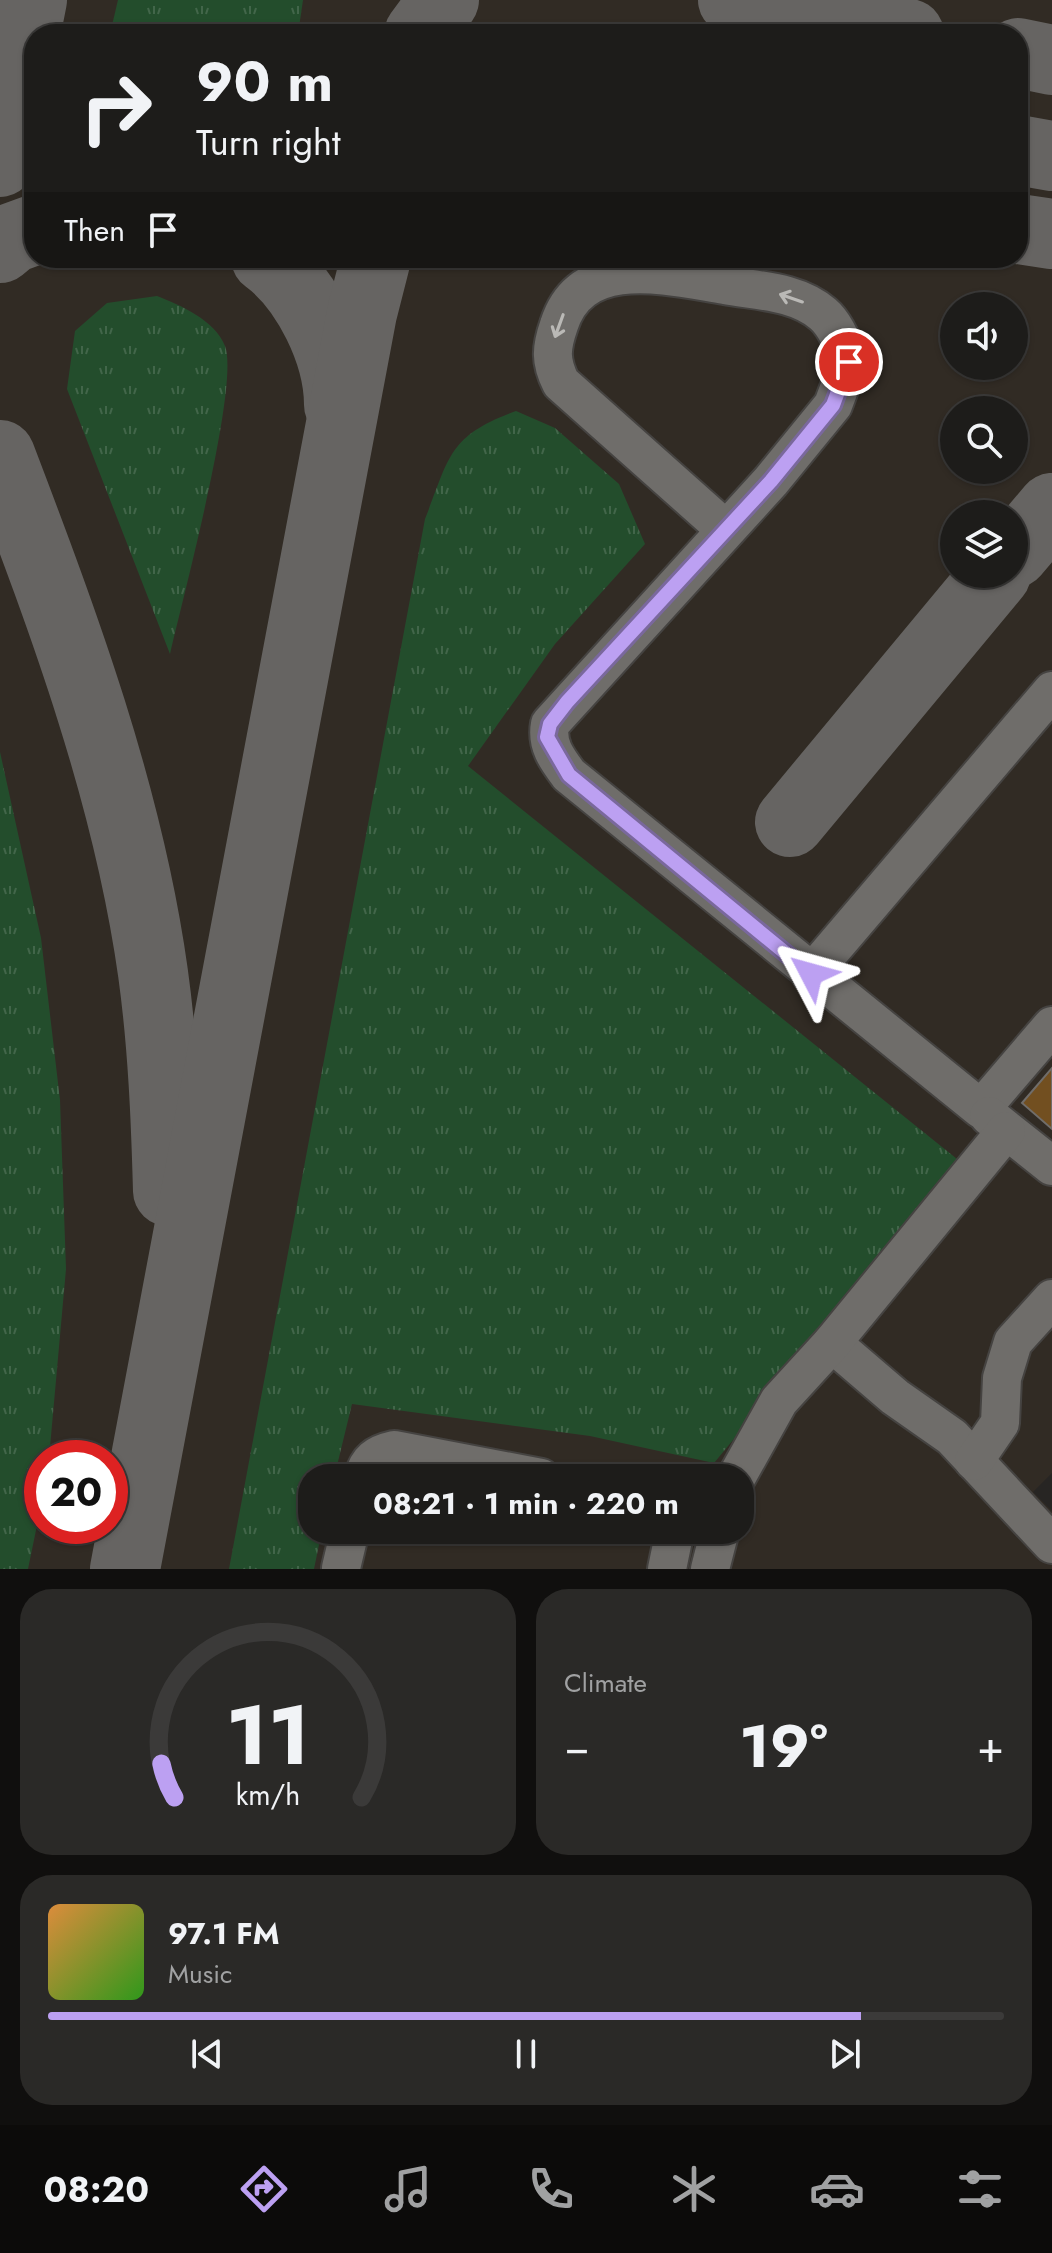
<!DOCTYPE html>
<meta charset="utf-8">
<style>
body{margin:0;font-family:Jost,sans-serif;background:#2a2927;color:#f1f3f6;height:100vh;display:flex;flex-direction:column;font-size:30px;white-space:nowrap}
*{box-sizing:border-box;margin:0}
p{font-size:26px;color:#a0a1a2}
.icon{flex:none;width:44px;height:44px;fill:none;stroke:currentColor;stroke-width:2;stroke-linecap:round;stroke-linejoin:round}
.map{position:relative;height:1569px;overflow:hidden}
.details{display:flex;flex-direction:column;gap:20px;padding:20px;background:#100f0e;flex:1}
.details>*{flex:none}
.hud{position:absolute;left:24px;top:24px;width:1004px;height:244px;border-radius:32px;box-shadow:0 2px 6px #0004,0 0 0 2px #3b3a39;background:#1d1c1a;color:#f1f3f6;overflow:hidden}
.controls{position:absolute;left:940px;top:292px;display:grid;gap:16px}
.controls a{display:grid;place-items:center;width:88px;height:88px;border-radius:50%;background:#1d1c1a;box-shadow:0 2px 6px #0004,0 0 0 2px #3b3a39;font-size:40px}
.speed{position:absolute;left:24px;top:1440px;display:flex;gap:16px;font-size:40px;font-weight:700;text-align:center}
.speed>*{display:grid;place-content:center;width:104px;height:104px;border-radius:50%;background:#1d1c1a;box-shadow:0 2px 6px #0004,0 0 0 2px #3b3a39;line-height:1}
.speed .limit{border:12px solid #d22;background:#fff;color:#111}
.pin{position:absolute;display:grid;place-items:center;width:68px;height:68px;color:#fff;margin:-34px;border:4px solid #fff;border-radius:50%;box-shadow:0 2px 8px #0007}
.me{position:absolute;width:88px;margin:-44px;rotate:309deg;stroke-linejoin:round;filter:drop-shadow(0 0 6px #0008)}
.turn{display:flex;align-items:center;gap:28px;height:168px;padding:0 40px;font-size:36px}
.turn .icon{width:104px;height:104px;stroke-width:2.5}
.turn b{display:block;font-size:56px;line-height:68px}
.then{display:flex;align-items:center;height:76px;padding:0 40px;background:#0003;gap:16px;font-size:30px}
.big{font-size:60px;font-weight:700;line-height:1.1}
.details .widget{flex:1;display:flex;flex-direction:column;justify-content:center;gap:12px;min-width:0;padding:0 28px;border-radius:32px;background:#2a2927}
.details .dial{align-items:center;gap:0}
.dial svg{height:208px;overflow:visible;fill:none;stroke:#3b3a39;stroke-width:7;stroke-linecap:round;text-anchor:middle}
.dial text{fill:#f1f3f6;stroke:none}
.song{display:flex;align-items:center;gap:24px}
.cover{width:96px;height:96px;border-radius:12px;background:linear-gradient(135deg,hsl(30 70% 55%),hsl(110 70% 35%))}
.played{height:8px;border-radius:4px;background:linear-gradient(90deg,#bca0f2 85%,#3b3a39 85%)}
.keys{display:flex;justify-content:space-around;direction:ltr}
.heat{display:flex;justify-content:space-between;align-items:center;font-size:44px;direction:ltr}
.details .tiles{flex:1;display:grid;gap:20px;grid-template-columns:1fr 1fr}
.widget:last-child{grid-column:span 2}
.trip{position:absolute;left:298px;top:1464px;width:456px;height:80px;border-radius:32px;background:#1d1c1a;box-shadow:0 2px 6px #0004,0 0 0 2px #3b3a39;font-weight:700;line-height:80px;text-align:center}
.menu{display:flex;height:128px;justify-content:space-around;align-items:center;background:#0c0b0a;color:#a0a1a2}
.menu .icon{width:56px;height:56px}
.menu .current{color:#bca0f2}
.menu b{font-size:36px;color:#f1f3f6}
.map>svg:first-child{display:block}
.built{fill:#312b24;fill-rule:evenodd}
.grass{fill:url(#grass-tufts)}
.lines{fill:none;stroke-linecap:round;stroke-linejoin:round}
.taxiway{stroke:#666462;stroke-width:70}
.building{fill:#724f20;stroke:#706d6a;stroke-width:2}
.minor-casing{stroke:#454341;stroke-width:42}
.minor{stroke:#6f6d6a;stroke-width:38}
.oneway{stroke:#bab9b6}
.route-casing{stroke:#7a689d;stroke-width:20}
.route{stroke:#bca0f2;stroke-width:14}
</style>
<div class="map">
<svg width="1052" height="1569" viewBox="0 0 1052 1569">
<defs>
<pattern id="grass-tufts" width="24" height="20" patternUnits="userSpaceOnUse" patternTransform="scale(2)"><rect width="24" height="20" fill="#234d2c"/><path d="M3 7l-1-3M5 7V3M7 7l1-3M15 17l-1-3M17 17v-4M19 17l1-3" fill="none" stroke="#42664a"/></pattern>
</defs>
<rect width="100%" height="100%" fill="#272523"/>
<path class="built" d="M0 0H1052V1473L1033 1492 1052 1511V1569H0ZM34 34H1018V258H34ZM954 306H1014V366H954ZM954 410H1014V470H954ZM954 514H1014V574H954ZM42 1458H110V1526H42ZM312 1478H740V1530H312Z"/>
<g class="grass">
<path d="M118 0H303L298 34H110Z"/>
<path d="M157 296C180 305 215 320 225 346 240 385 182 601 170 654L67 389 75 331 107 303Z"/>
<path d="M516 411 555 428 619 484 645 544 555 644 468 766 962 1163 714 1463 590 1436 352 1404 334 1478H312V1530H322L314 1569H229L425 519C450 456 448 436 516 411Z"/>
<path d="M0 752 41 938 60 1100 66 1269 49 1458H42V1501L28 1569H0Z"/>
</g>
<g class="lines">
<g class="taxiway">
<path d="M733 0 909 34"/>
<path d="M419 34 444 0"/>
<path d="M1018 53 1052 60"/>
<path d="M1018 150 1052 156"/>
<path d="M0 162 32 0"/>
<path d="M1018 229 1052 234"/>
<path d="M0 248 12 238 34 230"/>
<path d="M266 258C307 288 339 354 339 405"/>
<path d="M0 455C64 623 128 794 153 973 163 1045 166 1118 168 1191"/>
<path d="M1014 553 1052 508"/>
<path d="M790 822 996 574"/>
<path d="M125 1569 362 313 376 258"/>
</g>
</g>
<path class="building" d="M1052 1068V1129L1022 1103Z"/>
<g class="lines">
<defs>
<g id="minor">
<path d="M725 529 561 383C550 361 551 348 559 325 582 253 668 276 725 285 758 291 796 291 823 314 836 325 844 346 849 362L833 405 771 481 550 724C546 745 557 759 569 775L981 1109 1052 1026"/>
<path d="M811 974 1052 691"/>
<path d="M989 1116 1052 1166"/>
<path d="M832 1343 895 1397 952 1437 1052 1544"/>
<path d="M974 1461 1000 1423 1002 1378 1013 1342 1052 1299"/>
<path d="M363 1478C368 1460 376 1454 394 1450L541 1478"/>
<path d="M736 1478 779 1401 832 1343 1006 1131"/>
<path d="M341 1568 350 1530"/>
<path d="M667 1569 675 1530"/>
<path d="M710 1569 720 1530"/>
</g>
</defs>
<use href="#minor" class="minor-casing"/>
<use href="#minor" class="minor"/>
</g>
<defs><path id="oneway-shaft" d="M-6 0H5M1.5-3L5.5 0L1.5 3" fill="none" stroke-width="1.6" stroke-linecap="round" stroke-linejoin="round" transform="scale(2)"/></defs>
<g class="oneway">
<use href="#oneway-shaft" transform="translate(791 298) rotate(-161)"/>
<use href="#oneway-shaft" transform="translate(559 326) rotate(110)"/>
</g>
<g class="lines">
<defs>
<path id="route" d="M811 974 569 775 547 737 550 724 567 702 771 481 833 405 849 362"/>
</defs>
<use href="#route" class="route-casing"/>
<use href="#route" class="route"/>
</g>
</svg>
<div class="controls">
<a><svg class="icon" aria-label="sound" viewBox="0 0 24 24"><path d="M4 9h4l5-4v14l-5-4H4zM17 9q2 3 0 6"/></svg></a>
<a><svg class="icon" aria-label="search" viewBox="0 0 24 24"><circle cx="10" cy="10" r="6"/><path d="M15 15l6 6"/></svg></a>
<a><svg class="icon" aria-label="layers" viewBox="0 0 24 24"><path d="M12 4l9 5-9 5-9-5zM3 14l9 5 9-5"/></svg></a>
</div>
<div class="speed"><div class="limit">20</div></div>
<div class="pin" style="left:849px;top:362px;background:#d93025"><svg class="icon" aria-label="arrive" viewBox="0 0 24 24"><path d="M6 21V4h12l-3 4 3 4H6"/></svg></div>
<svg class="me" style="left:811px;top:974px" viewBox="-20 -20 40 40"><path d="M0-17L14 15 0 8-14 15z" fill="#bca0f2" stroke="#fff" stroke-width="4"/></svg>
<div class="trip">08:21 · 1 min · 220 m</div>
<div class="hud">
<div class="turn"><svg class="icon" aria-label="right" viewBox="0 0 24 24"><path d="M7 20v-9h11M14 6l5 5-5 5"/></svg><div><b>90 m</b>Turn right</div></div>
<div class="then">Then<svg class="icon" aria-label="arrive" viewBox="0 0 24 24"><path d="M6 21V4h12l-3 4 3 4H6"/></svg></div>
</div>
</div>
<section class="details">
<div class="tiles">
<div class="widget dial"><svg viewBox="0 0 100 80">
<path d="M14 69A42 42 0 1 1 86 69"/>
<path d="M14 69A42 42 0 0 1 9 56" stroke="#bca0f2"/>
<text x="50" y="56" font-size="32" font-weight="700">11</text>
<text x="50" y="72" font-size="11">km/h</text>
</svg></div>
<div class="widget"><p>Climate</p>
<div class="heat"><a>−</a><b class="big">19°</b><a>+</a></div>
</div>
<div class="widget">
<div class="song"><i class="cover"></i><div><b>97.1 FM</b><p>Music</p></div></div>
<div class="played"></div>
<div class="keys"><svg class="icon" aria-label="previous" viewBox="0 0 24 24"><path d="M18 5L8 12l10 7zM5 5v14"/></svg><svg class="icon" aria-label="pause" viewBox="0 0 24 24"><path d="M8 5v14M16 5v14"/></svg><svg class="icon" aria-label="next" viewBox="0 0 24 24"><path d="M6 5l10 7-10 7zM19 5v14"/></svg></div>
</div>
</div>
</section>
<nav class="menu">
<b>08:20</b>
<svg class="icon current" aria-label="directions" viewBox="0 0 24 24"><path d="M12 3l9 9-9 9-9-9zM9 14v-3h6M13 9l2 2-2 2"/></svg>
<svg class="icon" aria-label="music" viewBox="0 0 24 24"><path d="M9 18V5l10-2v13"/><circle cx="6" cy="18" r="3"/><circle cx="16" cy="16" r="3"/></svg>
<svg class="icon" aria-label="phone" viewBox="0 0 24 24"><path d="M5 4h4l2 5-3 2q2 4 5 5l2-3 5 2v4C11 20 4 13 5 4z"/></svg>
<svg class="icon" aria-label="climate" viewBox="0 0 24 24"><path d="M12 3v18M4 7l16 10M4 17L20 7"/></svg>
<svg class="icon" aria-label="car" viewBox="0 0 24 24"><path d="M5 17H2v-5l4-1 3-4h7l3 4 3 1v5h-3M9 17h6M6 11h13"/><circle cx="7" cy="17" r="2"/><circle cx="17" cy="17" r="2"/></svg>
<svg class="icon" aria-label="filters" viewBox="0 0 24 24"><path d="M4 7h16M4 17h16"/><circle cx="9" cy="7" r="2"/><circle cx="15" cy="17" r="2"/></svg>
</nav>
